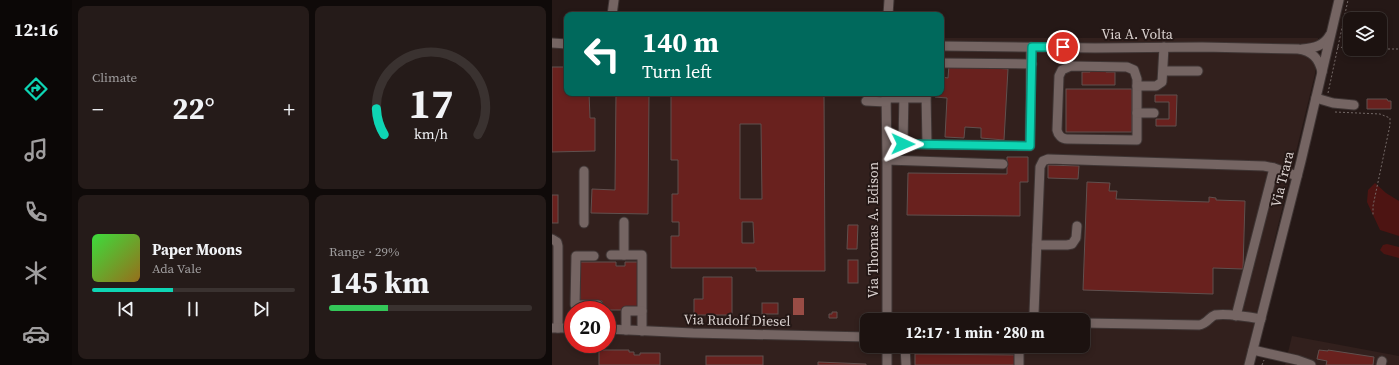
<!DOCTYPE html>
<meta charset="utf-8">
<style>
body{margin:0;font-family:"Source Serif 4",serif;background:#251b19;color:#f1f3f6;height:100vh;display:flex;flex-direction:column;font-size:15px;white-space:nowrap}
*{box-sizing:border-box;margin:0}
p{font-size:13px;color:#a09e9f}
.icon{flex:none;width:22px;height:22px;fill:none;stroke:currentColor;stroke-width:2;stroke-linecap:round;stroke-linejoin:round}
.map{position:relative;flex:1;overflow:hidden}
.side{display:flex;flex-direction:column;gap:6px;padding:6px;background:#0f0a09;width:480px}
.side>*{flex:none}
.banner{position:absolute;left:12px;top:12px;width:380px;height:84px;border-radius:8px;box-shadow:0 2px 6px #0003,0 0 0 1px #3a3230;background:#00695c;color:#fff;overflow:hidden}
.controls{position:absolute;left:791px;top:12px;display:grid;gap:8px}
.controls a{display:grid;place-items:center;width:44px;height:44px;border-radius:8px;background:#1c1210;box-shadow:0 2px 6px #0003,0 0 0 1px #3a3230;font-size:20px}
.speed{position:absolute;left:12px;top:301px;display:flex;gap:8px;font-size:20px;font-weight:700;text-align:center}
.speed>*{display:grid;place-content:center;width:52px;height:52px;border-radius:50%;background:#1c1210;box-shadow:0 2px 6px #0003,0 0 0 1px #3a3230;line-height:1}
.speed .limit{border:6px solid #d22;background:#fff;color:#111}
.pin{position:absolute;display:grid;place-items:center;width:34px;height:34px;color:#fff;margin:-17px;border:2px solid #fff;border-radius:50%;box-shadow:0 1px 4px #0007}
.me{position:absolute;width:44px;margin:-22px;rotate:91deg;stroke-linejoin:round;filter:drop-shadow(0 0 3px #0008)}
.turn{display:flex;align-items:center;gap:14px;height:84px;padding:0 12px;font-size:18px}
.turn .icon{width:52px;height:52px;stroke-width:2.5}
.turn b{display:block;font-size:28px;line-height:34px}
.big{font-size:30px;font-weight:700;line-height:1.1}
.side .tile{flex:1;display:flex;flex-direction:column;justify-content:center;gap:6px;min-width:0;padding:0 14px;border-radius:8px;background:#251b19}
.side .dial{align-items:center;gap:0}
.dial svg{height:104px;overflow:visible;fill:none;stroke:#3a3230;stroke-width:7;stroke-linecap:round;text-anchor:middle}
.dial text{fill:#f1f3f6;stroke:none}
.song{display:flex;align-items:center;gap:12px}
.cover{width:48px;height:48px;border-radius:6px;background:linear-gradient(135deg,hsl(120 70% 55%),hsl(40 70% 35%))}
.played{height:4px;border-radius:2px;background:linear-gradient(90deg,#0ed5b4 40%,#3a3230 40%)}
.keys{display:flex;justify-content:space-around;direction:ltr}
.heat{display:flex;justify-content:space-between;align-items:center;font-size:22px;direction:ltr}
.charge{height:6px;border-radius:3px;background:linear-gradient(90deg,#34c759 29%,#3a3230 0)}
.side .tiles{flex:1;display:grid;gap:6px;grid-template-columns:repeat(2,1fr)}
.trip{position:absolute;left:308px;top:313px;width:230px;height:40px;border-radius:8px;background:#1c1210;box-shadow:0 2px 6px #0003,0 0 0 1px #3a3230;font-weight:700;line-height:40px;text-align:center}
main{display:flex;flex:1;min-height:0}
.dock{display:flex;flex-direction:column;width:72px;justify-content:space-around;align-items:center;background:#0b0706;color:#a09e9f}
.dock .icon{width:28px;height:28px}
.dock .active{color:#0ed5b4}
.dock b{font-size:18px;color:#f1f3f6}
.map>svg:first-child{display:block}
.built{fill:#32201d;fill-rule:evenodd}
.green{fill:#4d1412}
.water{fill:#994c45}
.building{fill:#69211e;stroke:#60504e;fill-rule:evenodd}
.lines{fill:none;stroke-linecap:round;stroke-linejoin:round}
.minor-casing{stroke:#3f3534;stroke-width:11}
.path{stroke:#746967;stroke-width:1;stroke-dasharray:2 2;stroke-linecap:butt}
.minor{stroke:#756563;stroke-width:9}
.route-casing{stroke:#098a75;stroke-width:10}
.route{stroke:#0ed5b4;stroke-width:7}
.labels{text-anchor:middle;stroke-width:4;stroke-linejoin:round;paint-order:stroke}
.street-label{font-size:14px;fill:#dad1cf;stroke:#251816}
</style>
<main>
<nav class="dock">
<b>12:16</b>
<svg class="icon active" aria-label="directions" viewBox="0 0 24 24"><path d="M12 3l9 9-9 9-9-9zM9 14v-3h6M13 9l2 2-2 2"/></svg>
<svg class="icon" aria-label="music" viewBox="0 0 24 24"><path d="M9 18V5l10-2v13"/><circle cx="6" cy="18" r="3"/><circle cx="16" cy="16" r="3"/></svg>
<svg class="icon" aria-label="phone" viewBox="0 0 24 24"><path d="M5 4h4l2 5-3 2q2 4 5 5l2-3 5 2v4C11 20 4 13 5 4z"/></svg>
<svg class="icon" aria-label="climate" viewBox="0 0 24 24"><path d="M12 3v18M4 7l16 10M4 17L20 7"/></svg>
<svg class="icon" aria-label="car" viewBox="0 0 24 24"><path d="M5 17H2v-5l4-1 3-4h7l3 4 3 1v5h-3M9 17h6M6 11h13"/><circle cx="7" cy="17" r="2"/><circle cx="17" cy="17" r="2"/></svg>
</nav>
<section class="side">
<div class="tiles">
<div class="tile"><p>Climate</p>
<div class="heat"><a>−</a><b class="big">22°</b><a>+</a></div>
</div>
<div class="tile dial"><svg viewBox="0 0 100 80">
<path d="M14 69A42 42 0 1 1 86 69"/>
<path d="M14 69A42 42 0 0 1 8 49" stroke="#0ed5b4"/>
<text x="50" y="56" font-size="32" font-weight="700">17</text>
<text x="50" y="72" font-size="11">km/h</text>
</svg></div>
<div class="tile">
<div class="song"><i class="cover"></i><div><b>Paper Moons</b><p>Ada Vale</p></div></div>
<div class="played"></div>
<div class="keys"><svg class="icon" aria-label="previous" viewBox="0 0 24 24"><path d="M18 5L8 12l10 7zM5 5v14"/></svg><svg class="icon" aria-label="pause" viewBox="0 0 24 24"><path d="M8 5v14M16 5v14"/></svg><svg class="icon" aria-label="next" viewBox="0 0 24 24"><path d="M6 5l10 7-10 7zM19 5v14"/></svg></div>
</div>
<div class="tile"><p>Range · 29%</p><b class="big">145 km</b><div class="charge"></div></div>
</div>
</section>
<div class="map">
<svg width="847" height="365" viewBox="0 0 847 365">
<rect width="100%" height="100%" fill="#251816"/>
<g class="built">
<path d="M0 38H15V93H389V38H766L763 74 692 365H0ZM21 310H55V344H21ZM315 320H531V346H315Z"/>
<path d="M740 336 847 356V365H733Z"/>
</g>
<g class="green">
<path d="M823 183 834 193 847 201V236L828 230 815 202 816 190Z"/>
<path d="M835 244 847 247V258L832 254 828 250 831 245Z"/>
</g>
<rect class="water" x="241" y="298" width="11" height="17"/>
<g class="building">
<path d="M397 65 456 69 452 140 429 138V128L413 127 412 138 393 137 395 98 383 97V93H389V77L396 78Z"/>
<path d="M0 67H15V93H37L38 118H43V151L0 152Z"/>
<path d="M538 68H554V72H563V85H530V72H538Z"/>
<rect x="514" y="89" width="66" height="43"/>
<path d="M64 93H97L96 214 39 213 40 189 63 190Z"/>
<path d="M119 94H272L273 271H204V268H119V236H127V222H120V194H126V160H119ZM188 124H209L210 199H188ZM190 222H201L202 243H190Z"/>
<path d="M603 95H625L624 126H604V119H617V102H603Z"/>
<path d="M815 99H835L836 101H839V109H815Z"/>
<path d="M455 157H476V182H468V216L355 215 356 173 455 174Z"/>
<path d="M496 165 527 166 526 179 496 178Z"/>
<path d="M535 182 558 183 557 191H565L564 199 657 202V197L664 198V200L693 201 691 269 661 268V294L531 290Z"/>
<rect x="0" y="195" width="6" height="28"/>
<path d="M296 225H306L305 249H295Z"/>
<rect x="296" y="260" width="10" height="23"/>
<path d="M27 262H64V266H73V262H87V307L73 310H50V301H28Z"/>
<path d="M151 277H180V315H142V299H151Z"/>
<rect x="210" y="303" width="16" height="11"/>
<path d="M280 312H285V318H277V314H280Z"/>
<path d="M47 350H77V352H82V355H88V353H108V365H47Z"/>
<path d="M767 350 776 351V350L822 357 821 365H774L775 361 765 359Z"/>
<path d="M363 354 464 355V365H363Z"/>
<rect x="154" y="356" width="57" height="9"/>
<path d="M266 362 314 364V365H266Z"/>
</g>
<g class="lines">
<defs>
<g id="minor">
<path d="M60 15 62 0"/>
<path d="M336 15 337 0"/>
<path d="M0 43 15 44"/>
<path d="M389 46 543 48 650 47 746 49C760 51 767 58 770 72"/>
<path d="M750 49C762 48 772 46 778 35"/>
<path d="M389 63 480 64"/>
<path d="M519 66 575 67 582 70 585 79V140L515 139C510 139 506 135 505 130L507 76 510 70Z"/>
<path d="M612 71H646"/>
<path d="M585 86H604L610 82 612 47"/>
<path d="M334 93 335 160V320"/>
<path d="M352 93 351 144 478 146 479 47"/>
<path d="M374 93 375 144"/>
<path d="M334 98H374"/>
<path d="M764 98 781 103 802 105"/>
<path d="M314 101 334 102"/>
<path d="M585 113H602"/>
<path d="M335 160 451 164"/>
<path d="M72 222V255"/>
<path d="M32 223V171"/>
<path d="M0 239 5 242 6 246V328"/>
<path d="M485 245H515L520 244 524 238 525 226"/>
<path d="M59 255H90V331"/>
<path d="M42 256H24L23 305H46"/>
<path d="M684 316 722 168"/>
<path d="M485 320 482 313 488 167 491 161 496 159 712 166 722 168 745 176"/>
<path d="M531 323 647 325C655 324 657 317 663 315 674 313 698 317 709 319"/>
<path d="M1 328H21"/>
<path d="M55 329 141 333 315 337"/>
<path d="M74 330V311H90"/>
<path d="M335 346V365"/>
<path d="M353 346 354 365"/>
<path d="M467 346V365"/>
<path d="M701 350 745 360 759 365"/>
<path d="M697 365 749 161 787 0"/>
<path d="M829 365 830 361"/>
</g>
</defs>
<use href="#minor" class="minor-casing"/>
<g class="path">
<path d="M785 47 798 48"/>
<path d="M828 49H847"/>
<path d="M776 93 796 0"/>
<path d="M783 112 828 114 838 118V125L821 206V216"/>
<path d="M710 365 712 360"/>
</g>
<use href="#minor" class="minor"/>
</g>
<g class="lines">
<defs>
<path id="route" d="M351 144 478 146 480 47H511"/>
</defs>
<use href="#route" class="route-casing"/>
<use href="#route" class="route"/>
</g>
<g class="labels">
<g class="street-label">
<text x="585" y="39">Via A. Volta</text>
<text transform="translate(730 179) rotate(-76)" y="5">Via Trara</text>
<text transform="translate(321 230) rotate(-90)" y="5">Via Thomas A. Edison</text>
<text transform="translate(185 320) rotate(1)" y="5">Via Rudolf Diesel</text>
</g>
</g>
</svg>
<div class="controls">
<a><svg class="icon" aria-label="layers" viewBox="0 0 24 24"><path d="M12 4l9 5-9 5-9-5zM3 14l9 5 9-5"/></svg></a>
</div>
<div class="speed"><div class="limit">20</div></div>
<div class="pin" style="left:511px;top:47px;background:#d93025"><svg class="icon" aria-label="arrive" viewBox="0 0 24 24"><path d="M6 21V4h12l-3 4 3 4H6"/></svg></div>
<svg class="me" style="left:351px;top:144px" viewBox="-20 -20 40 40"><path d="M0-17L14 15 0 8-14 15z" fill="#0ed5b4" stroke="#fff" stroke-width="4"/></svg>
<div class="trip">12:17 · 1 min · 280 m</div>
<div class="banner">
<div class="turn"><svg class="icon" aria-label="left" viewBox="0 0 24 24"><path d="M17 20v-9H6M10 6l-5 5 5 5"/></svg><div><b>140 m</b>Turn left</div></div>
</div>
</div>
</main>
